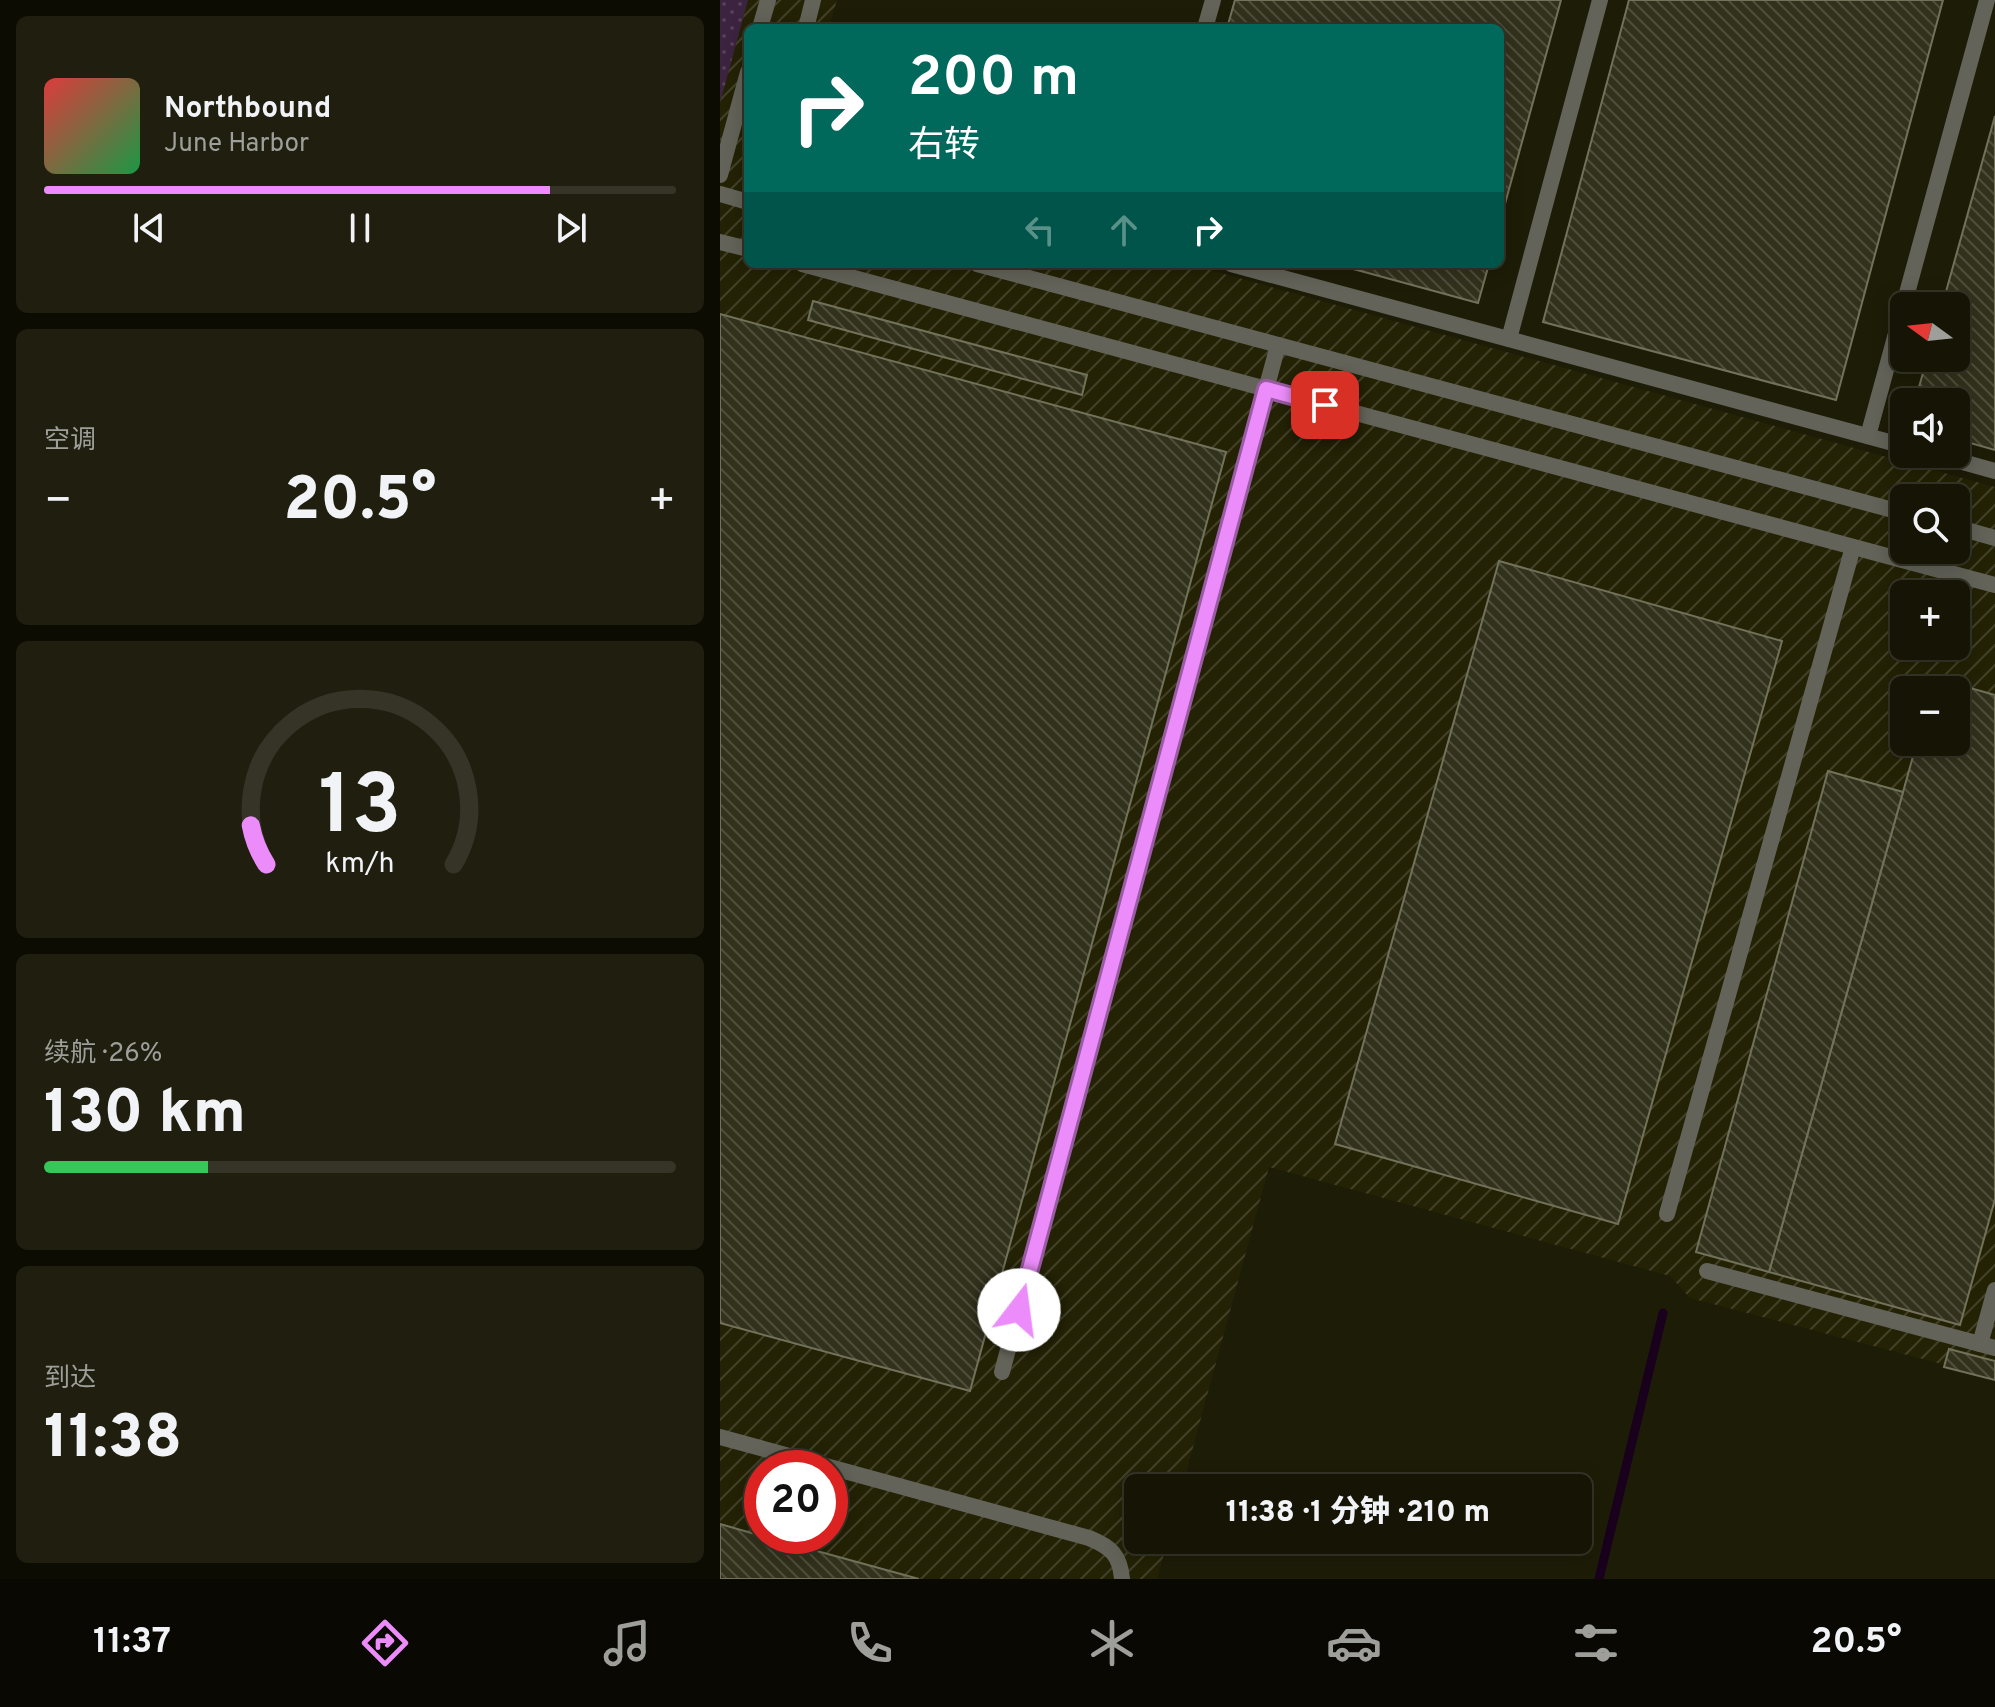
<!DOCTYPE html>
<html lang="zh">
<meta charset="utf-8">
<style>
body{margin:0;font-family:Overpass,"Noto Sans SC",sans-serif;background:#1f1e0f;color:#f1f3f6;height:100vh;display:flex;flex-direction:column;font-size:30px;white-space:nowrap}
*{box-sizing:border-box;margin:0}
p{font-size:26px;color:#9e9f9a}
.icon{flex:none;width:44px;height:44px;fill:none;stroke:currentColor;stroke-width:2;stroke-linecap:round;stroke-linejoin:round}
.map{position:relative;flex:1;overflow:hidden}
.sheet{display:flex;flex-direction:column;gap:16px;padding:16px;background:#0c0c03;width:720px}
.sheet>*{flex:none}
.guide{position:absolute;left:24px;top:24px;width:760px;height:244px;border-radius:12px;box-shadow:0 4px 20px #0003,0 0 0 2px #353427;background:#00695c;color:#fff;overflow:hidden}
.needle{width:52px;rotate:285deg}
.buttons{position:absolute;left:1170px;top:292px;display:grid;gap:16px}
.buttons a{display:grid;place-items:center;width:80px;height:80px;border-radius:12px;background:#161505;box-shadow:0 4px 20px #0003,0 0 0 2px #353427;font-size:40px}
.speed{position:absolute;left:24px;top:1450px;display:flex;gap:16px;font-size:40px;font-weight:700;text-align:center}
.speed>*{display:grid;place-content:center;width:104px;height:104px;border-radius:50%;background:#161505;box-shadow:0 4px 20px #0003,0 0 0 2px #353427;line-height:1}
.speed .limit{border:12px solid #d22;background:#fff;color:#111}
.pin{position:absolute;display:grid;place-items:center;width:68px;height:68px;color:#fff;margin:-34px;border-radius:16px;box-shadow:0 4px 12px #0006}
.me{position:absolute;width:88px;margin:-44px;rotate:15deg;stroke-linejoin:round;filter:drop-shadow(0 0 6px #0008)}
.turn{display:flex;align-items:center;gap:28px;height:168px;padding:0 32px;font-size:36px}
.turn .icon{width:104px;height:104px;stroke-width:2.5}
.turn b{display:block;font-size:56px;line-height:68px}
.lanes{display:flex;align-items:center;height:76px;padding:0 32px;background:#0003;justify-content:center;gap:40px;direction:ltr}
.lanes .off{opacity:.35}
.big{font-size:60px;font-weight:800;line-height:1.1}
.sheet .tile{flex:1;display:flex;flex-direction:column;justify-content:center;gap:12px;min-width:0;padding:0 28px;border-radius:12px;background:#1f1e0f}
.sheet .dial{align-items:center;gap:0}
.dial svg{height:208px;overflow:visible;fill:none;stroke:#353427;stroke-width:7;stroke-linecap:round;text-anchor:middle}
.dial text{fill:#f1f3f6;stroke:none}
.song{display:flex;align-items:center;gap:24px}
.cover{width:96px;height:96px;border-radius:12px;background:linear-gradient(135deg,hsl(0 70% 55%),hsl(140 70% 35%))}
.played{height:8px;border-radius:4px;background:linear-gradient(90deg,#ec8cfa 80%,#353427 80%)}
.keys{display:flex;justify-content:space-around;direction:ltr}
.heat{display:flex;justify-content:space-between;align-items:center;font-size:44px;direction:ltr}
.charge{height:12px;border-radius:6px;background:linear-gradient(90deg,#34c759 26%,#353427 0)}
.trip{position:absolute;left:404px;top:1474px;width:468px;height:80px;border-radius:12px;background:#161505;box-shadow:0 4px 20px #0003,0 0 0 2px #353427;font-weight:800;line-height:80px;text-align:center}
.tab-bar{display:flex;height:128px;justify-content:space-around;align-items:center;background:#090802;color:#9e9f9a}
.tab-bar .icon{width:56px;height:56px}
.tab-bar .on{color:#ec8cfa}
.tab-bar b{font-size:36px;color:#f1f3f6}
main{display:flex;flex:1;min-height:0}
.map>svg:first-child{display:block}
.industrial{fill:url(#industrial-furrows);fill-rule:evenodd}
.grass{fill:url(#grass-dots)}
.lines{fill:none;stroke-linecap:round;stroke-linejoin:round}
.stream{stroke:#19011d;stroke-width:9}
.building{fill:url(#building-back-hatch);stroke:#72725a;stroke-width:2}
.lane{stroke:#636359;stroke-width:16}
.route-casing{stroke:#995ba2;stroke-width:20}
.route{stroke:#ec8cfa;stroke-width:14}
</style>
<main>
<section class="sheet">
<div class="tile">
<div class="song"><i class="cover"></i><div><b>Northbound</b><p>June Harbor</p></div></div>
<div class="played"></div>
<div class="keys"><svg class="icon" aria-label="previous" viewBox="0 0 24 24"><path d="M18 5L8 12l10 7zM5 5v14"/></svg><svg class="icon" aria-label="pause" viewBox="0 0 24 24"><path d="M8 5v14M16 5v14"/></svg><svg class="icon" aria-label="next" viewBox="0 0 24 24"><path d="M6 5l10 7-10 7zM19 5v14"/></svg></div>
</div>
<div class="tile"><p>空调</p>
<div class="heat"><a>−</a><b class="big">20.5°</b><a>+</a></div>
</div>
<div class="tile dial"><svg viewBox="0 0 100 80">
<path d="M14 69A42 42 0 1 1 86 69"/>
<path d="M14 69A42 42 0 0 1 8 54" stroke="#ec8cfa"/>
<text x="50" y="56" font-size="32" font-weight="700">13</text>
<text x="50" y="72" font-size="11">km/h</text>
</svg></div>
<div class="tile"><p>续航 · 26%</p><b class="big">130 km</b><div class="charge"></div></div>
<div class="tile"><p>到达</p><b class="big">11:38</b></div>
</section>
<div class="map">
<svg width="1275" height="1579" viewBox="0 0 1275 1579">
<defs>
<pattern id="industrial-furrows" width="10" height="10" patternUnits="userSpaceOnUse" patternTransform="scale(2)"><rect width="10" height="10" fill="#232205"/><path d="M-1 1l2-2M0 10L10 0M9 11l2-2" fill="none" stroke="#424128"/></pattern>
<pattern id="grass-dots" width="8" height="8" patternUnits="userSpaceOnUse" patternTransform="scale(2)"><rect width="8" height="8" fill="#3c2340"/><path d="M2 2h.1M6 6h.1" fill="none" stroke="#57425a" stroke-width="1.8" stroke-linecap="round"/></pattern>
<pattern id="building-back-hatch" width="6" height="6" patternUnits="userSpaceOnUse" patternTransform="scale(2)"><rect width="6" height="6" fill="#32311c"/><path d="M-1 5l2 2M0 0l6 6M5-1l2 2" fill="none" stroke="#4f4e3c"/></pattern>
</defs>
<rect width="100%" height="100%" fill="#1d1c07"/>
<path class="industrial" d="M0 0H117L109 28H28V264H468L1275 487V1378L970 1298 950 1276 549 1167 462 1488H418V1540H448L437 1579H0ZM1184 498H1236V550H1184ZM1184 594H1236V646H1184ZM1184 690H1236V742H1184ZM42 1468H110V1536H42Z"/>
<path class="grass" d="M0 0H28L0 103Z"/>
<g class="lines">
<path class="stream" d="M879 1579 943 1313"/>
</g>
<g class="building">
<path d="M515 0H841L780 222V28H507Z"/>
<path d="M909 0H1223L1116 400 823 322Z"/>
<path d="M1275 116V450L1236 439V402H1195L1207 358H1236V306H1222Z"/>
<path d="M615 264H769L758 303Z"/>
<path d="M93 301 367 375 362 395 88 320Z"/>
<path d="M0 314 506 452 250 1391 0 1323Z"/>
<path d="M779 561 1062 641 898 1224 615 1144Z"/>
<path d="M1215 678 1275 695V1199L1240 1325 1049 1272 1197 742H1236V690H1212Z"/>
<path d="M1108 771 1183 792 1049 1272 976 1252Z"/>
<path d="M1229 1349 1275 1361V1380L1224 1367Z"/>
<path d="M0 1524 42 1536 199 1579H0Z"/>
</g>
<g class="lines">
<g class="lane">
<path d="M40 28 48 0"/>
<path d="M86 28 93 0"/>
<path d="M485 28 493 0"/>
<path d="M0 175 28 72"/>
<path d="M0 194 28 202"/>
<path d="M0 242 28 249"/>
<path d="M82 264 1275 585"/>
<path d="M257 264 1184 513"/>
<path d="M511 264 1184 446"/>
<path d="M789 339 880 0"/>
<path d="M1148 436 1267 0"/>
<path d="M1214 454 1275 471"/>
<path d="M1236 527 1275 538"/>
<path d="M947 1214 1133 547"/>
<path d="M987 1271 1275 1348"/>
<path d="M1260 1344 1275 1290"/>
<path d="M282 1372 558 345"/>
<path d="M0 1437 369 1538C391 1547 400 1555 402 1579"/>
</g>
</g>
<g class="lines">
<defs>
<path id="route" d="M299 1310 546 389 605 405"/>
</defs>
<use href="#route" class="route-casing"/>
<use href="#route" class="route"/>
</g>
</svg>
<div class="buttons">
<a><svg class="needle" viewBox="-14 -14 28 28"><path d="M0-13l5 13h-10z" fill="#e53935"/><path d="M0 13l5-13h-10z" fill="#9e9f9a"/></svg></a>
<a><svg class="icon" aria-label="sound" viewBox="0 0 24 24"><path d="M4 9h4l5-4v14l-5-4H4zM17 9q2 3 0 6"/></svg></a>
<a><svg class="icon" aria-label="search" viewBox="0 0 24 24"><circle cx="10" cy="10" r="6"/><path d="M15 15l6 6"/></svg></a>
<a>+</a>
<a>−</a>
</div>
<div class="speed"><div class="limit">20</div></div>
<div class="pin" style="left:605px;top:405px;background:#d93025"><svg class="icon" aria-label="arrive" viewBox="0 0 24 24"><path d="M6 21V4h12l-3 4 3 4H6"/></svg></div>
<svg class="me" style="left:299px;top:1310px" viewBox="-20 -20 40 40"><circle r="19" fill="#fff"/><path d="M0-13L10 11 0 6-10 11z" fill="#ec8cfa"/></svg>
<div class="trip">11:38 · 1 分钟 · 210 m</div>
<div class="guide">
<div class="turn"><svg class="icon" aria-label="right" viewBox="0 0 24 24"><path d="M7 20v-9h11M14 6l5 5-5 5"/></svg><div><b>200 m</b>右转</div></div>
<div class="lanes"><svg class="icon off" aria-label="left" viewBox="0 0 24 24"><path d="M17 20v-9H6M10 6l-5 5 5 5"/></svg><svg class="icon off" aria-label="ahead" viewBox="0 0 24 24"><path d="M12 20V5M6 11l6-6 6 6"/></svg><svg class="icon" aria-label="right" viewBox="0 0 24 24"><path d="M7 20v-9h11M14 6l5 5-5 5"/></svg></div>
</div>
</div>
</main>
<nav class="tab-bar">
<b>11:37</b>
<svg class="icon on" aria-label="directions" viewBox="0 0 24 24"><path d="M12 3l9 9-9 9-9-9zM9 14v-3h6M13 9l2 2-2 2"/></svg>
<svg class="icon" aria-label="music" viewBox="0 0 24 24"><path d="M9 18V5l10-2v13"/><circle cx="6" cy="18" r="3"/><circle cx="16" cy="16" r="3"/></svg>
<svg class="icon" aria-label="phone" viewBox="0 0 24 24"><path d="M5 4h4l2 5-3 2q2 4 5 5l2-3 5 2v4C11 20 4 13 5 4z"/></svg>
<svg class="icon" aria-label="climate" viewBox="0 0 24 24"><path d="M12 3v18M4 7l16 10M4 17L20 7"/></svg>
<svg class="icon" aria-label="car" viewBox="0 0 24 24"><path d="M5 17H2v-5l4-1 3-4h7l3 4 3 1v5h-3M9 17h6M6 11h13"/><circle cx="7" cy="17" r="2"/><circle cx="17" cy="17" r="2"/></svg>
<svg class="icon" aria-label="filters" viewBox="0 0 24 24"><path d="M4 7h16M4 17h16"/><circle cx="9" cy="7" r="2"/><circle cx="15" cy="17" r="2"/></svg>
<b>20.5°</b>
</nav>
